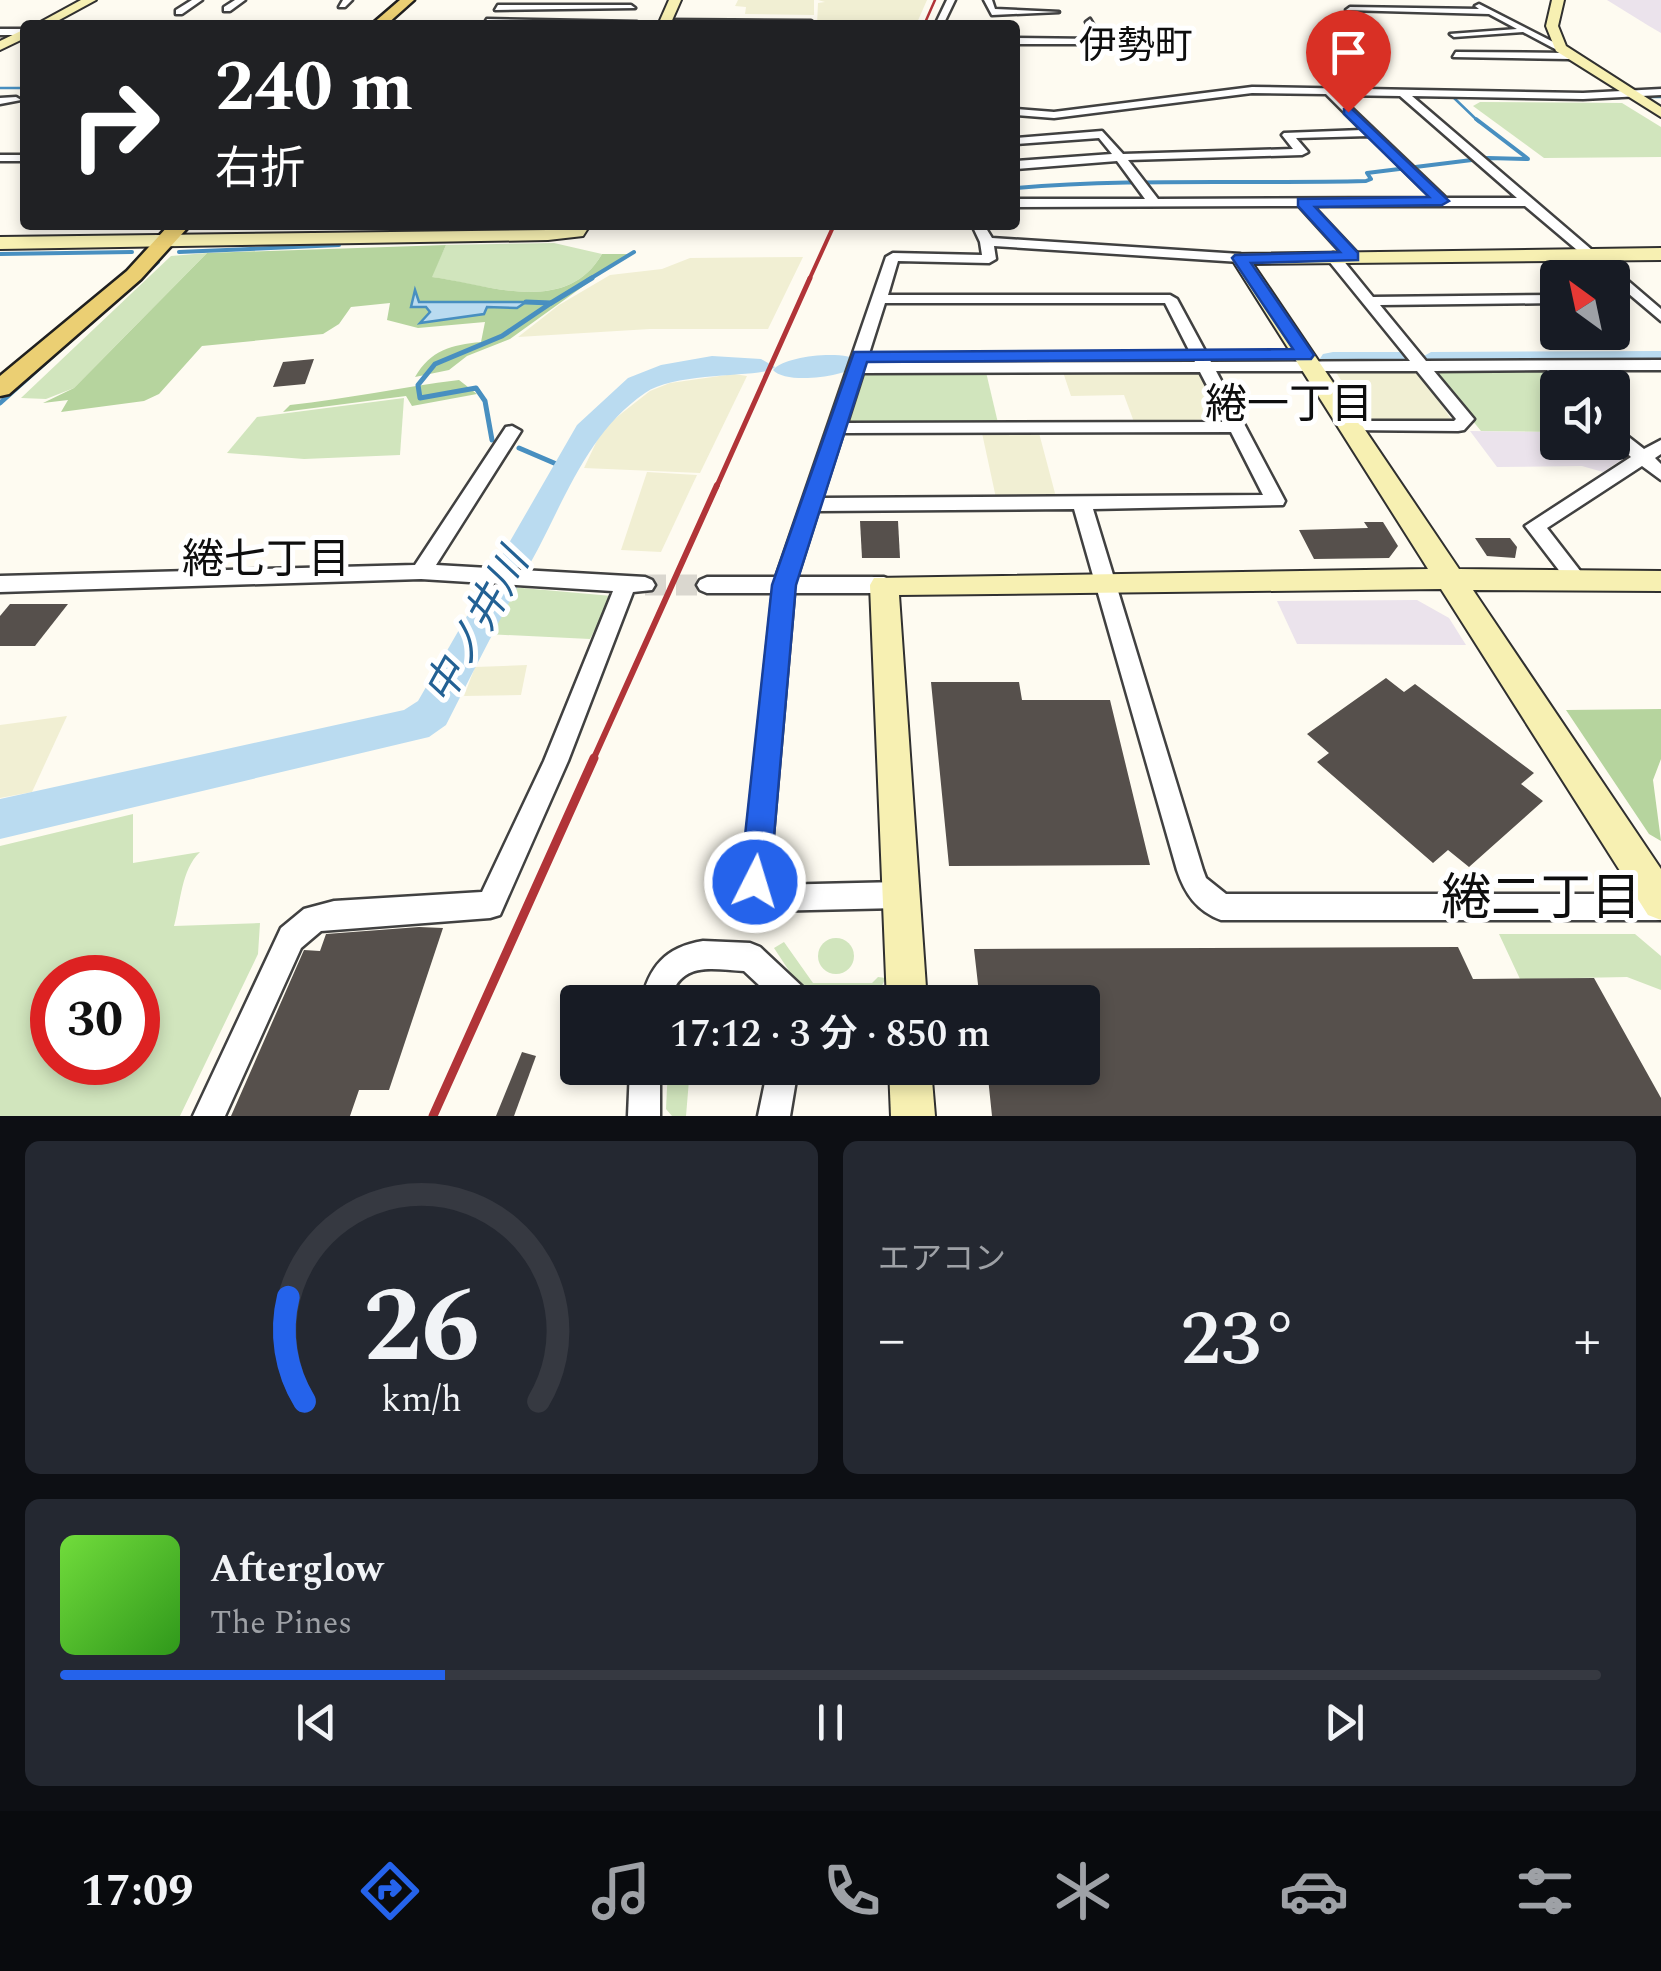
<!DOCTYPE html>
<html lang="ja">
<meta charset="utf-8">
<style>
body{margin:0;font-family:Spectral,"Noto Sans JP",serif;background:#242831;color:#f1f3f6;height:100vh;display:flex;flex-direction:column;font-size:38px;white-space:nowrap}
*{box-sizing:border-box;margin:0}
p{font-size:32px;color:#9ea1a6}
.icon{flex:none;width:55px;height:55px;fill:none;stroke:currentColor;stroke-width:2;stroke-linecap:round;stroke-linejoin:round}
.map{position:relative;height:1116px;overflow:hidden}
.side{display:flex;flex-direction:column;gap:25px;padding:25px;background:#0d0f14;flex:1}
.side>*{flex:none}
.banner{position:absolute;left:20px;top:20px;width:1000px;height:210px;border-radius:10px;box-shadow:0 5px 15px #0003;background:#202124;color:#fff;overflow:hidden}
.needle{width:65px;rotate:327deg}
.buttons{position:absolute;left:1540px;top:260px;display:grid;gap:20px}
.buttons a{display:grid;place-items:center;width:90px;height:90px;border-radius:10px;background:#171b24;box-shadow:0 5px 15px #0003;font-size:50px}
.speed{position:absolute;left:30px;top:955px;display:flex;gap:20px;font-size:50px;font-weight:700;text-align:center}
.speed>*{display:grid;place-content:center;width:130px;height:130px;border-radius:50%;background:#171b24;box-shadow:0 5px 15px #0003;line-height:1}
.speed .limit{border:15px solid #d22;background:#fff;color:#111}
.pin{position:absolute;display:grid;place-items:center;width:85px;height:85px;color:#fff;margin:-102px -42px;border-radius:50% 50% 50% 0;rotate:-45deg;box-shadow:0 0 10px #0007}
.pin .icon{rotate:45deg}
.me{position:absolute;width:110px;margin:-55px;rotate:5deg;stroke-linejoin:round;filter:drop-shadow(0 0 8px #0008)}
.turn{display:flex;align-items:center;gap:35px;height:210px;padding:0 30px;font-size:45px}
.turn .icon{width:130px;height:130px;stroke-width:2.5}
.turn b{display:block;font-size:70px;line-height:85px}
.big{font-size:75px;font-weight:600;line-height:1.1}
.side .tile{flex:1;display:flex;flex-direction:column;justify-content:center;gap:15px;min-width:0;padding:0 35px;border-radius:15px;background:#242831}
.side .dial{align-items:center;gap:0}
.dial svg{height:260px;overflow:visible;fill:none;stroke:#363941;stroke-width:7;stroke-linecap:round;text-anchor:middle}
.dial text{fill:#f1f3f6;stroke:none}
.song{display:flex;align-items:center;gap:30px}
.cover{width:120px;height:120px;border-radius:15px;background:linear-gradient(135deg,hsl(100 70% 55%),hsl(110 70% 35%))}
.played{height:10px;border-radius:5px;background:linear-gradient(90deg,#2563eb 25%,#363941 25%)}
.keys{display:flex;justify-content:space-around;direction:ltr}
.heat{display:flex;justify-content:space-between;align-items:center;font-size:55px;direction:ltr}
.side .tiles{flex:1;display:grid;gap:25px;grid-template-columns:1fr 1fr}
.tile:last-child{grid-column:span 2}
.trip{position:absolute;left:560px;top:985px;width:540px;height:100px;border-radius:10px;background:#171b24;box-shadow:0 5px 15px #0003;font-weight:600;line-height:100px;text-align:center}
.tabs{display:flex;height:160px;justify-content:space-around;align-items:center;background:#090b0e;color:#9ea1a6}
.tabs .icon{width:70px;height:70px}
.tabs .current{color:#2563eb}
.tabs b{font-size:45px;color:#f1f3f6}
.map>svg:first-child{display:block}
.industrial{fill:#ebe3ec}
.farmland{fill:#f1efd3}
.green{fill:#d1e5bd;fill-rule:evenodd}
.forest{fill:#b6d49e}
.water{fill:#badbf0;stroke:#488fc0;stroke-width:2.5}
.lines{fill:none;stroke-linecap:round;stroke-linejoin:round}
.stream-far2{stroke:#488fc0;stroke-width:2.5}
.stream-far1{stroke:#488fc0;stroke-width:4}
.stream{stroke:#488fc0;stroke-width:5}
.river{fill:#badbf0;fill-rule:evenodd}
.building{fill:#56504c}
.street-tunnel{stroke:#dad7cf;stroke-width:21;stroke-dasharray:21 10;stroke-linecap:butt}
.street-casing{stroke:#414141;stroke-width:5}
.secondary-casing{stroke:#303030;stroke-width:4}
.primary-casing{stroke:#1f1f1f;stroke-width:5}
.street{fill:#fff;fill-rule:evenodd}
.secondary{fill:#f7f0b2;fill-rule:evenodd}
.primary{fill:#ebcf73;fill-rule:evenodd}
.rail-far4{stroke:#b13438;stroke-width:2.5}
.rail-far3{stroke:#b13438;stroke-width:4}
.rail-far2{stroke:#b13438;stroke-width:5}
.rail-far1{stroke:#b13438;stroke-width:6}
.rail{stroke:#b13438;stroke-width:9}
.route{fill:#2563eb;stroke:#184099;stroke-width:2.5}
.labels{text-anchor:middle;stroke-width:10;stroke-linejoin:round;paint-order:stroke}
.far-quarter-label{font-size:38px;fill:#0e0e0e;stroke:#fff}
.neighbourhood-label{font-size:42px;fill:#0e0e0e;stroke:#fff}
.water-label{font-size:42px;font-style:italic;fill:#236194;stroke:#fff}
.near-neighbourhood-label{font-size:50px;fill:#0e0e0e;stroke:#fff}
</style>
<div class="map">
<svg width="1661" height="1116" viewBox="0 0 1661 1116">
<rect width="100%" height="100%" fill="#fefbf1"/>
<g class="industrial">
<path d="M1607 0H1661V33L1649 26Z"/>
<path d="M1470 431 1557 432 1558 442H1612L1613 437 1627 456 1603 472 1582 466 1497 467Z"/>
<path d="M1417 600 1449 618 1466 645 1297 644 1277 601Z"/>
</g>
<g class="farmland">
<path d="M738 0H814V15L745 14 746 7 735 6Z"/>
<path d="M818 0H927L916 25H817L818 3 825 2Z"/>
<path d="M803 257 768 329H650L518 337 559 305 610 275 662 269 690 258Z"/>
<path d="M1413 370 1420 373 1453 422H1369L1335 371Z"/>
<path d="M1063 372H1194L1201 374 1223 419 1134 422 1124 395 1071 396Z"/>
<path d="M734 374 747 376 700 473 584 468 603 428 650 391 670 383Z"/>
<path d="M982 433H1039L1056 497 996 498Z"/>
<path d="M647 472 697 475 661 552 621 550Z"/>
<path d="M527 665 521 695 464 696 475 667Z"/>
<path d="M67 716 32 792 0 798V725Z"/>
</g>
<g class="green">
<path d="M1480 102 1622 103 1661 127V157L1544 158 1473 106Z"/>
<path d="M554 243 602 254C566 317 485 284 431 277L446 245Z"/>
<path d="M207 253 74 388 46 399 21 398 171 256Z"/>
<path d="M1548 370 1565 387 1558 388 1557 432 1481 431 1432 371Z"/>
<path d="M986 372 998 423 851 424 845 420 860 376 866 373Z"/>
<path d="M404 398 400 455 304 459 227 453 257 417Z"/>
<path d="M511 587 612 596 590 639 486 634Z"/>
<path d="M133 814V863L200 852C181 870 181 902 174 926L260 923 258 954 180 1116H0V846ZM52 978H138V1062H52Z"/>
<path d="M1499 934H1635L1661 956V990L1627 977 1520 979Z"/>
<circle cx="836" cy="956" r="18"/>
<path d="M784 942 813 983H872L878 977 886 978 876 996 803 992 774 948Z"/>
<path d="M668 1068H690L686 1116H672L666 1109Z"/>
</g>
<g class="forest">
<path d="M446 245 432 277C486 284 566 317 602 254H628L510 339 467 356 449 370 415 377C431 350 451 345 481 342L485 322 418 328 387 320 390 303 351 307 339 324 323 334 202 346 159 394 144 401 61 412 68 400 43 403 74 388 207 253Z"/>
<path d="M459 380 477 394 412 406 406 396 283 412 290 405C347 399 401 387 459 380Z"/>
<path d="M1661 709V759L1653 780 1661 841 1649 834 1566 710Z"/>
</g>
<path class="water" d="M415 290 419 302H526L517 308 487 307 484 314 420 323 430 312 426 307H411Z"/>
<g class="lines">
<g class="stream-far2">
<path d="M0 88H25"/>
<path d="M1474 97H1453L1479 122"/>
<path d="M1648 97H1661"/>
<path d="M1601 98H1620"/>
</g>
<g class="stream-far1">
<path d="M1476 119 1527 158"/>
<path d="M1015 188C1132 178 1249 184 1366 181L1371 179 1367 173 1488 158 1528 159"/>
<path d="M595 225H679"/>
<path d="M428 230 555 225"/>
<path d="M179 252 339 245"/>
<path d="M0 254 132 252"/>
<path d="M138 280 158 262"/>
<path d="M588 280 634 252"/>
</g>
<g class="stream">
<path d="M526 302 551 303 592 278"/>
<path d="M0 403 140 278"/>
<path d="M492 440 485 401 476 388 420 398 418 385 435 364 502 336 551 303"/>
<path d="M519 448 561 466"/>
</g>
<g class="river">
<path d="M1661 351V367L1431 368 1417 360 1431 352Z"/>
<path d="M1215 352H1281L1295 360 1281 368 1205 366 1201 360Z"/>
<path d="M1333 352H1403L1417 360 1403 368 1323 366 1319 360 1323 354Z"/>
<path d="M1187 353 1201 361 1197 367 873 370 861 364C846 377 786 385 773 370 786 355 845 350 860 361L873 354Z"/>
<path d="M712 356 761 359 775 367C766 379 679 370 645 393 591 430 567 493 538 549 506 607 476 666 446 725L429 737 0 839V799L404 710 418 701 577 425 628 378 661 365Z"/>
</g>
</g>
<g class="building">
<path d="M314 359 305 384 273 387 283 362Z"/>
<path d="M860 521H898L900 558H862Z"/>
<path d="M1364 522H1383L1398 546 1389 558 1314 559 1299 530 1368 528Z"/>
<path d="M1475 538H1510L1517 547 1515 558 1487 556Z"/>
<path d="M10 604H68L35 646H0V616Z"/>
<path d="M1386 678 1404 692 1415 684 1534 773 1521 784 1543 801 1469 867 1448 850 1433 863 1317 762 1329 753 1307 734Z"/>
<path d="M931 682H1019L1022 700H1110L1150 865 949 866Z"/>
<path d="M419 927 443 928 389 1090H359L350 1116H231L304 950 320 951 326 934Z"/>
<path d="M1458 947 1473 979 1594 978 1661 1098V1116H992L987 1068H1082V1002H980L974 949Z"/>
<path d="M522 1052 536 1056 514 1116H496Z"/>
</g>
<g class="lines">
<path class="street-tunnel" d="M645 585H707"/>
<defs>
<g id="street">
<path d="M192 0H202L182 14H176V10Z"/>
<path d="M235 0H245L230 11H224V7Z"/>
<path d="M343 0H352L345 7H339Z"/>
<path d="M947 0H955L943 25H935Z"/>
<path d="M984 0H992L995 9 1059 12 992 15Z"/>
<path d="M1479 4 1565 48 1557 50 1523 32 1454 37 1450 34 1517 29 1489 14 1346 10 1350 7 1479 9 1475 6Z"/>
<path d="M498 5H631L635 8 495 10Z"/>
<path d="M487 19 637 22 641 25 484 24Z"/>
<path d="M1090 19 1105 44H1015V38L1096 39 1086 22Z"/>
<path d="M665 20 811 21 815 24 662 25Z"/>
<rect x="0" y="29" width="25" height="6"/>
<path d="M1456 52 1569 53 1574 56 1569 59 1453 57Z"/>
<path d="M1252 87 1583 93 1661 89V95L1583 99 1412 96 1661 309V321L1525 206H1313L1358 254 1360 257 1353 261 1348 260 1299 206 1015 207V199H1145L1117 161 1015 169V161L1112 154 1099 138 1015 144V138L1102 131 1123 154 1293 149 1282 135 1284 133 1362 130 1326 94 1252 93 1054 118 1015 115V109L1054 112ZM1338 95 1400 96 1517 198H1446ZM1369 136 1432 198 1158 199 1128 160 1302 155 1308 152 1296 138Z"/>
<path d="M0 98 16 97 21 100 0 104Z"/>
<rect x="0" y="155" width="25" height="6"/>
<path d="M972 225H984L992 238 1240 254 1247 258 1240 262 994 246 996 259 989 263 898 261 888 295H1170L1177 299 1211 362 1410 361 1328 260 1326 257 1333 253 1338 254 1373 297 1558 295V303L1380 305 1426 361 1661 360V370H1564L1580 388H1563L1547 370 1434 371 1474 419 1464 430 1458 431 1345 430 1342 426 1351 421H1454L1456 419 1417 371H1216L1285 501 1283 505 1093 509 1203 870 1206 878 1226 894H1661V920H1221C1197 911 1185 894 1177 870L1074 509 818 511 797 577H884L891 580 894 585 891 590 884 593H794L769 879 773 885 899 882 909 886 913 895 909 904 899 908 766 911 756 907 742 882 773 593H707L700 590 697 585 700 580 707 577H776L886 257 893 253 982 255 980 242ZM885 303H1165L1195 362 866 363ZM1200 372 1226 422 847 423 863 373ZM1231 432 1263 495 822 498 843 433Z"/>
<path d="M1612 424 1644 449 1661 440V454L1655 458 1661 464V480L1642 466 1547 528 1588 581 1585 586H1571L1525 526 1631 457 1612 439Z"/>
<path d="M512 426 521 431 436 565 645 577 652 580 655 585 652 590 633 592 568 761 500 915 490 918 321 931 301 948 225 1116H193L281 928 304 909 334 901 482 892 544 761 613 591 421 579 0 592V576L415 565 506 427Z"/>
<path d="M703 941 750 943 760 947 808 992 812 1002H777L744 971C709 969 680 961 669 1002H641C649 967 665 947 703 941Z"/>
<path d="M630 1068H660V1116H628Z"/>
<path d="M768 1068H798L790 1116H758Z"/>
</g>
<g id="secondary">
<path d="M81 0H96L50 25H35Z"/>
<path d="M669 0H681L670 25H658Z"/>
<path d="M1552 0H1564L1558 26 1566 46 1661 107V117L1556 51 1546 26Z"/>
<path d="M25 29V38L0 50V41Z"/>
<path d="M572 225H590L583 236 548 240 0 249V237L548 230Z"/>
<path d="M1661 248V260L1253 264 1459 569 1661 571V591L1473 590 1661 869V920L1648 915 1441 589 899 595 927 1002H887L870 585 874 578 1428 569 1231 258 1233 254Z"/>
<path d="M889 1068H931L935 1116H891Z"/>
</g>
<g id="primary">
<path d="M400 0H414L386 25H371Z"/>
<path d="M169 225H190L141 279 9 394 0 396V376L127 271Z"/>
</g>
</defs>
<use href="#street" class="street-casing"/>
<use href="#secondary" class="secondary-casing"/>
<use href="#primary" class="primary-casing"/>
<use href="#street" class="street"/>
<use href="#secondary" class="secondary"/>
<use href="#primary" class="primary"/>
<path class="rail-far4" d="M924 25 935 0"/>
<path class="rail-far3" d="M809 280 834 225"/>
<path class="rail-far2" d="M716 488 810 278"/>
<path class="rail-far1" d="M593 760 717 485"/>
<path class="rail" d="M433 1116 594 758"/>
</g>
<path class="route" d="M1344 109H1352L1449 201 1442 205 1315 207 1358 253V260L1251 263 1314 355 1311 359 867 362 796 585 770 882 766 892 755 897 744 892 740 882 772 585 854 352 1293 349 1232 258 1235 255 1340 252 1298 206V199L1429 197 1344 114Z"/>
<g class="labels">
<g class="far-quarter-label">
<text x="1136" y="58">伊勢町</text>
</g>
<g class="neighbourhood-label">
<text x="1289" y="418">綣一丁目</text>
<text x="266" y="573">綣七丁目</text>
</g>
<g class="water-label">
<text transform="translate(475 626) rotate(-61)" y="15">中ノ井川</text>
</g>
<g class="near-neighbourhood-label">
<text x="1541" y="914">綣二丁目</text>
</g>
</g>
</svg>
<div class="buttons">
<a><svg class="needle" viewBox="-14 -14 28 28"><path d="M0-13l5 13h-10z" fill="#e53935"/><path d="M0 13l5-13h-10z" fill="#9ea1a6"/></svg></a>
<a><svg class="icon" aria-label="sound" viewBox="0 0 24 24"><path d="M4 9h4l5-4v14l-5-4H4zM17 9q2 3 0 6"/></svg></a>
</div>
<div class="speed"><div class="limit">30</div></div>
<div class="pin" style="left:1348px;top:112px;background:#d93025"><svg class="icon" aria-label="arrive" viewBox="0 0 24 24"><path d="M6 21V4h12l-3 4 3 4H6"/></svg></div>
<svg class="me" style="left:755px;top:882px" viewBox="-20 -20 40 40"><circle r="17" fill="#2563eb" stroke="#fff" stroke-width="3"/><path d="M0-11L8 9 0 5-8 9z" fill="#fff"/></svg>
<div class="trip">17:12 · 3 分 · 850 m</div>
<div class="banner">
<div class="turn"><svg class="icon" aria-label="right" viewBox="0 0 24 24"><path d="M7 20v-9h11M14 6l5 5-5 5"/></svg><div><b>240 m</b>右折</div></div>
</div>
</div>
<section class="side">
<div class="tiles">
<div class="tile dial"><svg viewBox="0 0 100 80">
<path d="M14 69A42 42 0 1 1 86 69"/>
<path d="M14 69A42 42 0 0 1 9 37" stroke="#2563eb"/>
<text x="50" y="56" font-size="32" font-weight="700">26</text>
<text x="50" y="72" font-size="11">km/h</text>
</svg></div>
<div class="tile"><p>エアコン</p>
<div class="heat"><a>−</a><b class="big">23°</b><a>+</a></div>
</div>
<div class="tile">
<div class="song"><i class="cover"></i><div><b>Afterglow</b><p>The Pines</p></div></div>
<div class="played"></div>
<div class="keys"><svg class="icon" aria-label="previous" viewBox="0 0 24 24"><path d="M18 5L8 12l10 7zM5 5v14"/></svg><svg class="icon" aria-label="pause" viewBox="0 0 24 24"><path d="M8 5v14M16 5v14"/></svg><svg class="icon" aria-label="next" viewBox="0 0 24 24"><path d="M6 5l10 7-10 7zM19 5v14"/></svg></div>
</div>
</div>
</section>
<nav class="tabs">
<b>17:09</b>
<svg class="icon current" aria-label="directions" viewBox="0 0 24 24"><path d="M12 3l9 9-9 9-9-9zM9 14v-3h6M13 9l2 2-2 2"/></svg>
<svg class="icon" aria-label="music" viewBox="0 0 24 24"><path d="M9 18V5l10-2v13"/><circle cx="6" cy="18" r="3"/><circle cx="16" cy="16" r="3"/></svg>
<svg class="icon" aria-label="phone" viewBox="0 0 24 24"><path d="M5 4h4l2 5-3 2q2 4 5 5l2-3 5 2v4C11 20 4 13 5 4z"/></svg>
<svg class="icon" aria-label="climate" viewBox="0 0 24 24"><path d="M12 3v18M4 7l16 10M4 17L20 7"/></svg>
<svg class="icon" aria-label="car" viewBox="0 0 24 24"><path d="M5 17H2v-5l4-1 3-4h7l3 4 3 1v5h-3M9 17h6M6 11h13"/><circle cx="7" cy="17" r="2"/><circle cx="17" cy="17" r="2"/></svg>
<svg class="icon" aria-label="filters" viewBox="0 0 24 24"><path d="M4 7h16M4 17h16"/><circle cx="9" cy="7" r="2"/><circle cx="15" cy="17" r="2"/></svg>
</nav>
